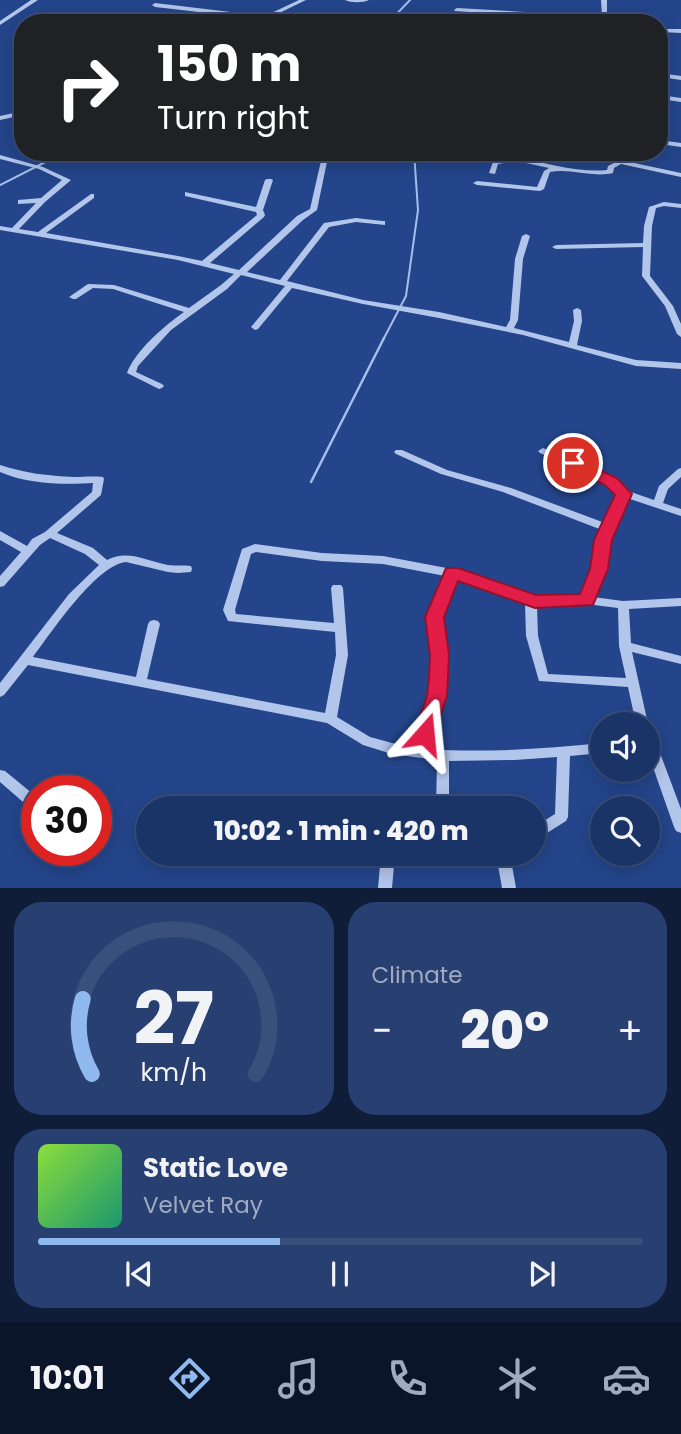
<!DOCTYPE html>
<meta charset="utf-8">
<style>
body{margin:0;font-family:Poppins,sans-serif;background:#283f71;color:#f1f3f6;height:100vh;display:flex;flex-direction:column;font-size:26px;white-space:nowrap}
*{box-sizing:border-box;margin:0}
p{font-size:23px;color:#a0aac0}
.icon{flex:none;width:38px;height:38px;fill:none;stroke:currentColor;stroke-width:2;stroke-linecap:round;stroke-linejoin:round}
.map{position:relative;height:888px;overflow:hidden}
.drawer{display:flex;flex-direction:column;gap:14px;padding:14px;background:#0f1d39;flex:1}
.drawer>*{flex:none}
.guide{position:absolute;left:14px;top:14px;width:654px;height:147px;border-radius:28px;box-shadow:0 4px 18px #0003,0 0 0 2px #394f7c;background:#202124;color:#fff;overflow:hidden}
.controls{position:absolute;left:590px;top:712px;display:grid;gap:14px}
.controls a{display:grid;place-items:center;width:70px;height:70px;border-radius:50%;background:#1b3468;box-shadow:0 4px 18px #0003,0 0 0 2px #394f7c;font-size:35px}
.speed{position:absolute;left:21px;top:775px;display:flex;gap:14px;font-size:35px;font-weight:700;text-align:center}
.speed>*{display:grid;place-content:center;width:91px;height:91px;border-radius:50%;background:#1b3468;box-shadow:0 4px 18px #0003,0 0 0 2px #394f7c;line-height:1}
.speed .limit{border:10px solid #d22;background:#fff;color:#111}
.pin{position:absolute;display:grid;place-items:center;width:60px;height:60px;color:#fff;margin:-30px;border:4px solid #fff;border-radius:50%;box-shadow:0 2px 7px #0007}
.me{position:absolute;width:77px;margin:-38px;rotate:18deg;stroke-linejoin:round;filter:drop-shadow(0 0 5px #0008)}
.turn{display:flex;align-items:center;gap:24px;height:147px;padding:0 28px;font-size:32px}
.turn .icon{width:91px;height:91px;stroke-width:2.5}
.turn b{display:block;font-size:49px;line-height:60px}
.big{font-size:52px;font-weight:800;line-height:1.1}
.drawer .tile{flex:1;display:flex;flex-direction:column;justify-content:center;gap:10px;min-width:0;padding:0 24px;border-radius:28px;background:#283f71}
.drawer .dial{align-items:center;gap:0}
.dial svg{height:182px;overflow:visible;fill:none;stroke:#394f7c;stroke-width:7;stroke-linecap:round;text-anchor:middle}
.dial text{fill:#f1f3f6;stroke:none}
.song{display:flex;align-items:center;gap:21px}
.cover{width:84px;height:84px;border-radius:10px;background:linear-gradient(135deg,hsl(90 70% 55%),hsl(160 70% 35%))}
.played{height:7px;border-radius:4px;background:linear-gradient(90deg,#90b9f0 40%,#394f7c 40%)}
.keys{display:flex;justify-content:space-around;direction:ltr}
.heat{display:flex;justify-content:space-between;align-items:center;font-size:38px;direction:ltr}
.drawer .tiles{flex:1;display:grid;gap:14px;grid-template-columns:1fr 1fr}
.tile:last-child{grid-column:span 2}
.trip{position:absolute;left:136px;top:796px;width:410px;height:70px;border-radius:35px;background:#1b3468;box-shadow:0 4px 18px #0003,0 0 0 2px #394f7c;font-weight:800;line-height:70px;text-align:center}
.tab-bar{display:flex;height:112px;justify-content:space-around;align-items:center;background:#0b152a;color:#a0aac0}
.tab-bar .icon{width:49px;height:49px}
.tab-bar .on{color:#90b9f0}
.tab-bar b{font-size:32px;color:#f1f3f6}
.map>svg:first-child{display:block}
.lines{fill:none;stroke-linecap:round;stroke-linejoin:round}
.stream-far1{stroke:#a6beeb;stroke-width:2}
.stream{stroke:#a6beeb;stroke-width:2.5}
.minor{fill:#b2c5ea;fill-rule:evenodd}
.route{fill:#e11d48;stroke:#92132f;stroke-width:2}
</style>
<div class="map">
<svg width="681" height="888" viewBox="0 0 681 888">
<rect width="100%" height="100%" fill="#24458b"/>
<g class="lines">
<g class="stream-far1">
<path d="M388 23 410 0"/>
<path d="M0 185 65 152"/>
<path d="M383 340 406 296 418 210 414 152"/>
</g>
<path class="stream" d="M311 482 384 338"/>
<g class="minor">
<path d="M31 0H38L0 25V21Z"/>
<path d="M299 0H306L263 21 260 19 155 7 152 5 155 3 265 16Z"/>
<path d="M345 0H369C363 3 351 3 345 0Z"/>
<path d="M601 0H607V13L618 23H611L602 15Z"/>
<path d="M457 8 561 14 564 16 561 18H548L546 23H542L543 17 455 11 454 10Z"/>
<path d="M170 18 180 22 181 23 168 21 167 20Z"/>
<path d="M663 29H681V33L661 32V30Z"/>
<path d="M13 72H17L23 76V81L13 74Z"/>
<path d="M660 73 681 76V80L660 77Z"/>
<path d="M660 95 681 98V102L660 99Z"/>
<path d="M23 111V115L0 120V116Z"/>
<path d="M660 140 681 143V147L660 144Z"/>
<path d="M323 152H329L317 210 303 220 247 272 280 280 324 223 356 218 382 221H385V225L356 222 329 227 287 281 363 300 439 312 506 327 510 320 515 259 522 236 526 234 530 236 523 259 518 320 514 328 569 342 574 321 573 310 577 308 581 310 582 321 577 345 636 360 681 363V369L636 366 523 335 439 318 363 304 292 288 258 329 255 330 251 327 285 286 241 275 227 289 171 330 138 366 136 372 162 384 164 386 162 388 159 389 127 373C135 351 164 326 184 312L113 289 93 288 76 299H73L69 297 88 284 114 285 189 308 221 285 234 274 178 260 0 230V226L12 228 36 203 18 204V200L41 198 62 180 39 169 0 159V155L43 167 71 180 45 202 19 229 38 232 91 194H94V198L46 233 178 256 202 261 257 215 256 212 185 196V192L256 207 265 180 267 179H271L273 180 263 210 265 215 264 217 210 263 239 270 297 216 310 209Z"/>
<path d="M517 157C544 163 580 173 607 170L608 166 620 160 681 173V177L621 164 614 168 613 173C592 178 571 168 550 172L544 189 540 191 477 185 473 183 477 181 537 187 544 171 549 168 517 161 498 164 495 174 489 173 493 162Z"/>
<path d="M664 202 681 204V208L664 206 656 208 652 226 650 276 673 306 681 324V337L677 334 665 306 642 276 643 247 556 249 552 247 556 245 643 243 644 226 649 207Z"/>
<path d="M543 448 615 480 628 491 654 500 659 486 678 469 681 468V477L668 489 663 503 681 509V516L627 498 608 540 604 569 593 597 623 601 681 598V606L629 609 631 643 681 656V664L632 652 648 724V725L636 724 628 687 539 681 526 636 525 603 455 579 440 617 446 655 443 696 426 749C485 753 543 749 602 743V753L570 756 568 817 566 821 539 838 534 840V827L555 814 557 757 515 760 449 761V808H436L437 760 392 754 363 745 327 723 28 665 4 695 0 697V683L69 594 99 565 85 554 50 538 40 545 4 586 0 587V576L21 552 0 540V531L27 546 32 539 45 532 92 492 93 483C64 485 27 484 0 472V465C24 473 48 476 74 477 83 477 93 476 103 477L104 479 101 495 57 533 93 548 107 560C128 549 146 561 168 565 176 566 183 565 191 566L192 569 191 572 178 573 168 572 126 562C96 565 51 633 33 657L136 677 148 624 150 621 154 620 158 621 160 624 147 679 325 713 336 655 335 632 228 621 223 610 242 549 255 544 322 553 383 556 452 569 535 598 582 596 594 569 598 540 602 530 503 492 441 474 396 454 394 452 396 450H402L447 470 511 488 605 523 619 494 607 484 540 453 538 451ZM256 552 322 561 383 564 445 576 428 617 434 655 431 696 414 747 392 743 370 737 337 717 348 655 343 588 341 585H333L331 588 334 623 236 614 235 610 251 554ZM586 604 618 608 619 646 626 678 548 674 538 636 537 606Z"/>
<path d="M648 732 652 733 654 737 681 809V833L676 831 674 827 648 753Z"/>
<path d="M0 770 5 771 33 794 37 800V816L32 815 23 802 0 782Z"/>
<path d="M381 854H395L392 888H378Z"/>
<path d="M496 854H510L516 888H502Z"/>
</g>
</g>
<path class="route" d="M573 458 617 478 632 494 612 540 608 569 593 605 535 608 458 581 444 617 449 655 447 696 432 740H417L414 734 427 696 429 678 430 655 425 617 446 568H458L536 595 580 594 590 569 594 540 615 495 605 485 567 466 565 463Z"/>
</svg>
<div class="controls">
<a><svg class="icon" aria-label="sound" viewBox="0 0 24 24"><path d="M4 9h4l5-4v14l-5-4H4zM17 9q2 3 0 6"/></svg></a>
<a><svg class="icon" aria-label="search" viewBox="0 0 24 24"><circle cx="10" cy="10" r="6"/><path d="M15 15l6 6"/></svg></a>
</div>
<div class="speed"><div class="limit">30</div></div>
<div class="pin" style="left:573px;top:463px;background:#d93025"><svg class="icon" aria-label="arrive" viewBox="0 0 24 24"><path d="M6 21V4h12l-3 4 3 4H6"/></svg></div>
<svg class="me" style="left:425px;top:734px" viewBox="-20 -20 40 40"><path d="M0-17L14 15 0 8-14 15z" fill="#e11d48" stroke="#fff" stroke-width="4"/></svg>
<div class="trip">10:02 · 1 min · 420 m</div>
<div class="guide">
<div class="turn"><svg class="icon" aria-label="right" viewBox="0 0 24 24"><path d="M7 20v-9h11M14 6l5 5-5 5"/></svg><div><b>150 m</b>Turn right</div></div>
</div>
</div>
<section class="drawer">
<div class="tiles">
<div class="tile dial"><svg viewBox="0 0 100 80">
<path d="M14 69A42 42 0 1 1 86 69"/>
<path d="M14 69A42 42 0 0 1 10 36" stroke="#90b9f0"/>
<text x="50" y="56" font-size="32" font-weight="700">27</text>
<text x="50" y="72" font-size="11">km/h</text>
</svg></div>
<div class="tile"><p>Climate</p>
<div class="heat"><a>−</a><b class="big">20°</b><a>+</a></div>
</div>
<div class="tile">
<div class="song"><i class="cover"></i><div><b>Static Love</b><p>Velvet Ray</p></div></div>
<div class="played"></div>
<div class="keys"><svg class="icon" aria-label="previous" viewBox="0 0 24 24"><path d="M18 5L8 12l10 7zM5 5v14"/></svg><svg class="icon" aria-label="pause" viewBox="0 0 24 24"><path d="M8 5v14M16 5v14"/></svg><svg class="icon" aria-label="next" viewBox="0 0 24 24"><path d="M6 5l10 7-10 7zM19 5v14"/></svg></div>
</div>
</div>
</section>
<nav class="tab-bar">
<b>10:01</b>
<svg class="icon on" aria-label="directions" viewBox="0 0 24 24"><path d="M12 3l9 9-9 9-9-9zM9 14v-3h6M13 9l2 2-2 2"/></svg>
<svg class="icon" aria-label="music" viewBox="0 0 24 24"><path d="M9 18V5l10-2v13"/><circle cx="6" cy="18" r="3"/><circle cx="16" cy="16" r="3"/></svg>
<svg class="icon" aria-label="phone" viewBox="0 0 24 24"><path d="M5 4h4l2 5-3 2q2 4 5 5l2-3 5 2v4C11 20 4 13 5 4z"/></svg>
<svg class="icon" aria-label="climate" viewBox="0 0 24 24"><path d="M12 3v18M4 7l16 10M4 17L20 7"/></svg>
<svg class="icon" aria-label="car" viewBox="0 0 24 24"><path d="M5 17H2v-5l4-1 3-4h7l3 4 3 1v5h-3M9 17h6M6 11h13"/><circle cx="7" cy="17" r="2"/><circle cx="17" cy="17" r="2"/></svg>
</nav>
